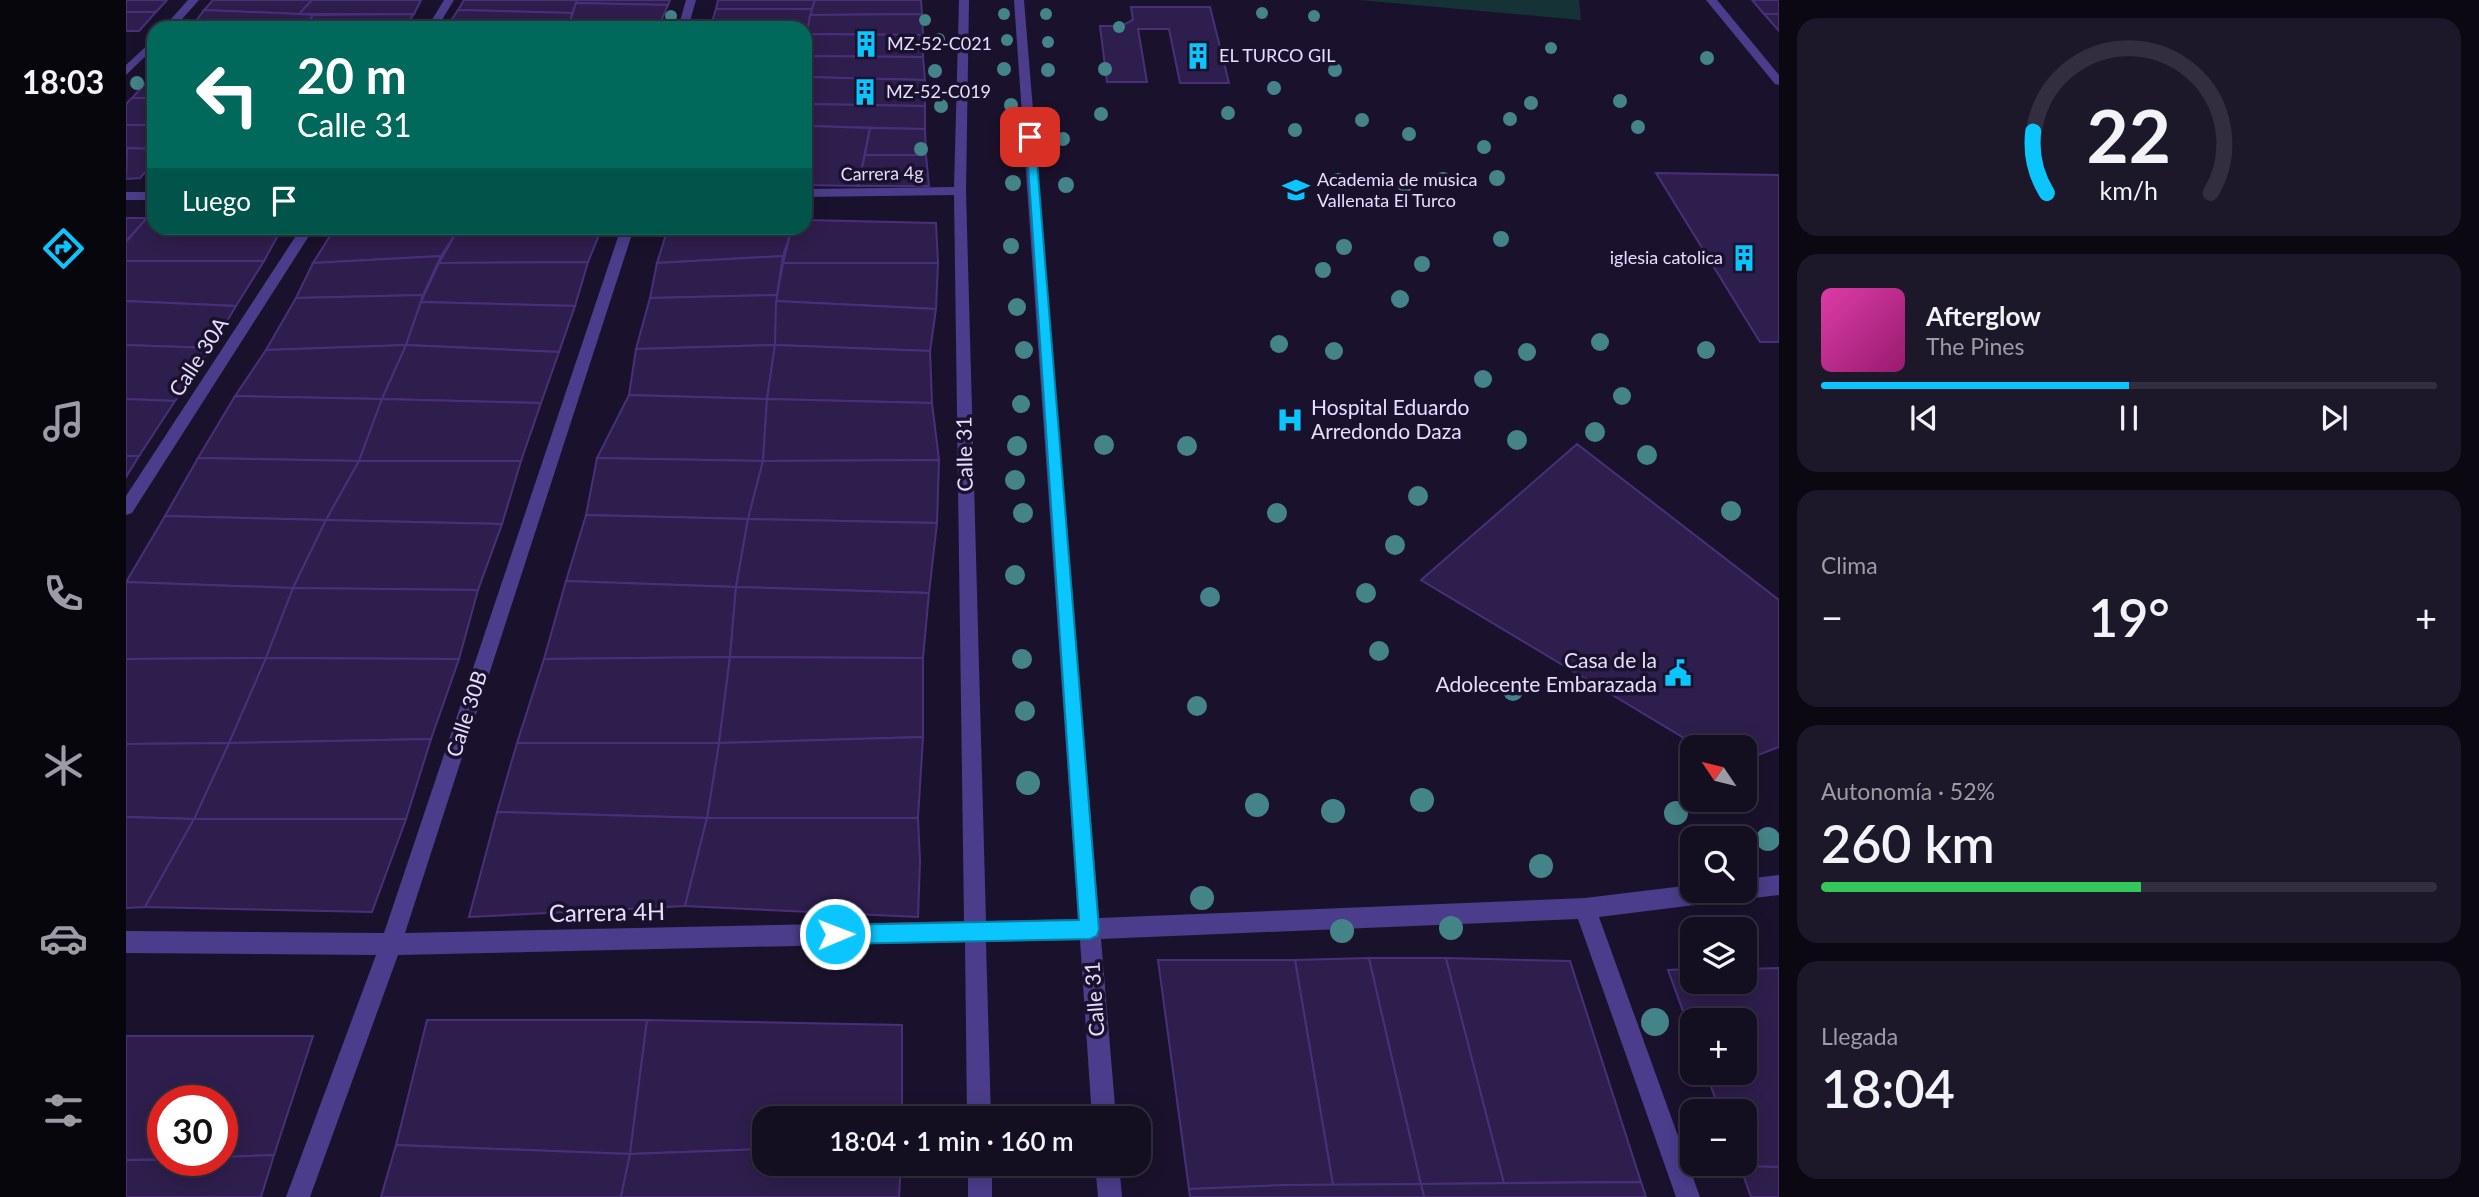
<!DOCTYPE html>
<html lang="es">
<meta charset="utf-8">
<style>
body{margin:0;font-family:Lato,sans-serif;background:#1d172a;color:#f1f3f6;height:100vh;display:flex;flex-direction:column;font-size:26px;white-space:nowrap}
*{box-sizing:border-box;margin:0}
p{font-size:23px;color:#9d9ca5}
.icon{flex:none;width:38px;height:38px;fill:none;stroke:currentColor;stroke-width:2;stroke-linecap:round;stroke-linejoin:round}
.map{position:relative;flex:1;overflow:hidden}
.side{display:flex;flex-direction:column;gap:18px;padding:18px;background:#0b0812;width:700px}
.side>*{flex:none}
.banner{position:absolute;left:21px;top:21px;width:665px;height:214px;border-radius:21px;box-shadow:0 4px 18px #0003,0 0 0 2px #332e3f;background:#00695c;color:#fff;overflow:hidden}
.needle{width:46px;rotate:305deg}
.buttons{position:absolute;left:1554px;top:735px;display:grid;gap:14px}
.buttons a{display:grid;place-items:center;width:77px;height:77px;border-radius:14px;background:#140e21;box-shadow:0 4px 18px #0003,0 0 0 2px #332e3f;font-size:35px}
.speed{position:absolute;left:21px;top:1085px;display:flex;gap:14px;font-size:35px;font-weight:700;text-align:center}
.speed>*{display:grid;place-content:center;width:91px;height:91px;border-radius:50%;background:#140e21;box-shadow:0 4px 18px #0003,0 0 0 2px #332e3f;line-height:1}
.speed .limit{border:10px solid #d22;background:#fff;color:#111}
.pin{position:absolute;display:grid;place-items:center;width:60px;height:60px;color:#fff;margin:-30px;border-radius:14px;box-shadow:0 4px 10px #0006}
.me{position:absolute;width:77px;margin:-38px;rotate:89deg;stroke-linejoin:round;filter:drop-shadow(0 0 5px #0008)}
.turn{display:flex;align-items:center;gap:24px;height:147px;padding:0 35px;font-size:32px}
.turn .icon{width:91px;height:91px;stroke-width:2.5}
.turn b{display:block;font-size:49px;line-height:60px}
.then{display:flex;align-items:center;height:66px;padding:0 35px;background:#0003;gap:14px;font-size:26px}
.big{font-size:52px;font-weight:600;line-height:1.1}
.side .card{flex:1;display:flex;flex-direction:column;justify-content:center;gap:10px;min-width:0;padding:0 24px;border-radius:21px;background:#1d172a}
.side .dial{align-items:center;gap:0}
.dial svg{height:182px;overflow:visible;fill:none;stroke:#332e3f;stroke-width:7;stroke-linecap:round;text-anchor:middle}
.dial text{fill:#f1f3f6;stroke:none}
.song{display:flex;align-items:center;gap:21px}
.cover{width:84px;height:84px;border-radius:10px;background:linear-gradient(135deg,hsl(320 70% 55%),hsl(320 70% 35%))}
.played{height:7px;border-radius:4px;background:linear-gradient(90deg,#0bc5fe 50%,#332e3f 50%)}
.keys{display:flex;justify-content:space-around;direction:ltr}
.heat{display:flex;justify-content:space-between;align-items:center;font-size:38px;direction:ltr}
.charge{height:10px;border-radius:5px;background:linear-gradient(90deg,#34c759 52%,#332e3f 0)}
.trip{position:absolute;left:626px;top:1106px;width:399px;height:70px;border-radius:21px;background:#140e21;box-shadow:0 4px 18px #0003,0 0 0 2px #332e3f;font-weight:600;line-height:70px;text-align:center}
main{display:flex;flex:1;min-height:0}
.tabs{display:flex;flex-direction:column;width:126px;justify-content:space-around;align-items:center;background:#08060d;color:#9d9ca5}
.tabs .icon{width:49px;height:49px}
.tabs .on{color:#0bc5fe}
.tabs b{font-size:32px;color:#f1f3f6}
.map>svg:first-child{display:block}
.green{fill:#153337}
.building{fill:#2e1e4d;stroke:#483079;stroke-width:2}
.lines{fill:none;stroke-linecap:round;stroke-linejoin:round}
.minor{fill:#4b3d8b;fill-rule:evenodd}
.tree{fill:#448488}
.route{fill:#0bc5fe;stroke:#0780a5;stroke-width:2}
.labels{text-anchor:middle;stroke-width:7;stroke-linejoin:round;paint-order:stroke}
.far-poi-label{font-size:18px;fill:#e6ddff;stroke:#1a122c;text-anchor:start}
.far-street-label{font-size:18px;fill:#e6ddff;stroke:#1a122c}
.street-label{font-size:21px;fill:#e6ddff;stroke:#1a122c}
.poi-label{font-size:21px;fill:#e6ddff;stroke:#1a122c;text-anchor:start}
.near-street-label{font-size:24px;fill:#e6ddff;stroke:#1a122c}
</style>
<main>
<nav class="tabs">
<b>18:03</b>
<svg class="icon on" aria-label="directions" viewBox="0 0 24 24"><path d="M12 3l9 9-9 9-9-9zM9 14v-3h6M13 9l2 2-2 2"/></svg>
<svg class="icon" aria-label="music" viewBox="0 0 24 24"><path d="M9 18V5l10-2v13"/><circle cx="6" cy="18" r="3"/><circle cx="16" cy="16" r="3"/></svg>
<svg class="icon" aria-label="phone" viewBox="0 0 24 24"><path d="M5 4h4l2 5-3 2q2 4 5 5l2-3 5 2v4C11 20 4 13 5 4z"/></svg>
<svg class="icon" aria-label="climate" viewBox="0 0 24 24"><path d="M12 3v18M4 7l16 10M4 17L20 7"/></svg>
<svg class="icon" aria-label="car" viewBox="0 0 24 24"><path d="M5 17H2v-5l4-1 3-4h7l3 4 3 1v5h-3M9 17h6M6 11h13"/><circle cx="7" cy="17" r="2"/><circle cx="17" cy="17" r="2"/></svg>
<svg class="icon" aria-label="filters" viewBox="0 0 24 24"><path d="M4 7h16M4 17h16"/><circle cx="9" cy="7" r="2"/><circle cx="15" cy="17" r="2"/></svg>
</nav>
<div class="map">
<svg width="1653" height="1197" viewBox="0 0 1653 1197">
<rect width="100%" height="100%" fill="#1a122c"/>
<path class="green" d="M1234 0H1453L1455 20Z"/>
<g class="building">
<path d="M0 0H41L30 12H0Z"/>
<path d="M87 0H186L173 14 78 10Z"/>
<path d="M186 0H295L288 14H173Z"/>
<path d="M338 0H452L446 13 332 10Z"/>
<path d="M452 0H544L542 5 450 3Z"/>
<path d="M592 0H689L686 9H590Z"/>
<path d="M689 0H795L796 14 684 15Z"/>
<path d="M1626 0H1653V14H1638Z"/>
<path d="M450 3 542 5 532 28H442Z"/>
<path d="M1005 7H1084L1103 83H1054L1043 29H1012L1021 82H981L974 26H995L1007 20Z"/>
<path d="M590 9H686L682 28H584Z"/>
<path d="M78 10 173 14 187 15 179 28H65Z"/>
<path d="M332 10 446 13 442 28H320Z"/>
<path d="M0 12H30L13 31H0Z"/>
<path d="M288 14 278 28H179L187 15Z"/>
<path d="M796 14 797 35 681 34 684 15Z"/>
<path d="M1638 14H1653V31Z"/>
<path d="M681 34 797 35V57L683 56Z"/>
<path d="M683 56 797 57 799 80 679 77Z"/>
<path d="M27 75 28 98H6Z"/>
<path d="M679 77 799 80V106L679 104Z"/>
<path d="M6 98H28V125H0V104Z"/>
<path d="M679 104 799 106V129L679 126Z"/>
<path d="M0 125H28V149L0 148Z"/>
<path d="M685 126 744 128 732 186 679 185V160Z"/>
<path d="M744 128 799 129 800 155H739Z"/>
<path d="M1 148 28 149V162L14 178 0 179Z"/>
<path d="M739 155H800L803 186H732Z"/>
<path d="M1530 173 1653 175V342H1634Z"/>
<path d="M0 218H21L0 241Z"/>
<path d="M21 218H28V228H156L138 261H0V242Z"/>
<path d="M679 220 810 223 812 263H657L666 228H679Z"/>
<path d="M209 228H333L315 256 187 263Z"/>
<path d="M333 228H476L462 262 313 263Z"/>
<path d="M542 228H666L657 256 531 263Z"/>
<path d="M315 256 297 295 170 298 187 263Z"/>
<path d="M657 256 651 295 524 298 531 263Z"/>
<path d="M0 261H138L110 306 0 301Z"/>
<path d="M462 262 449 306 295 302 313 263Z"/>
<path d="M657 263H812L810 309 650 301Z"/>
<path d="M297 295 280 345 140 350 170 298Z"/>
<path d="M651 295 649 345 510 349 524 298Z"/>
<path d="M0 301 110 306 85 348 0 345Z"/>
<path d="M650 301 810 309 804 351 649 345Z"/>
<path d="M295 302 449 306 433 352 280 345Z"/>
<path d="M0 345 85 348 49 401 0 399Z"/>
<path d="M280 345 256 399 109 396 140 350Z"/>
<path d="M280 345 433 352 415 403 256 399Z"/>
<path d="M649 345 641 399 503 395 510 349Z"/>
<path d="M649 345 804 351 806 403 641 399Z"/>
<path d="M503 395 641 399 637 461 471 458Z"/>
<path d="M109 396 256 399 233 461 72 458Z"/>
<path d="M0 399 49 401 13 456H0Z"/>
<path d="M256 399 415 403 395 461H233Z"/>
<path d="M641 399 806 403 813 460 637 461Z"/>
<path d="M1451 444 1653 600V747L1619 760V747H1573L1295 580Z"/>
<path d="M0 456H13L0 477Z"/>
<path d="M72 458 233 461 200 520 39 516Z"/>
<path d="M471 458 637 461 622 519 460 515Z"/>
<path d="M813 460 811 523 622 519 637 461Z"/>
<path d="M233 461H395L376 524 200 520Z"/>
<path d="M460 515 622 519 610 587 440 581Z"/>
<path d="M39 516 200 520 167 588 0 582Z"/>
<path d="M622 519 811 523 803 593 610 587Z"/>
<path d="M200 520 376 524 352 590 167 588Z"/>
<path d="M440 581 610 587 604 657 418 659Z"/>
<path d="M0 582 167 588 140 658 0 659Z"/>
<path d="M610 587 803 593 797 658 604 657Z"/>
<path d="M167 588 352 590 333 659 140 658Z"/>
<path d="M604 657 593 743H391L418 659Z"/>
<path d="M604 657 797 658V737L593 743Z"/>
<path d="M140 658 103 743 0 744V659Z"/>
<path d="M140 658 333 659 305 739 103 743Z"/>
<path d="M797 737 792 818H581L593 743Z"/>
<path d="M305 739 280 819H68L103 743Z"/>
<path d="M103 743 68 819 0 817V744Z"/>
<path d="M391 743H593L581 818 371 812Z"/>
<path d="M371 812 581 818 559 906 343 917Z"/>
<path d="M0 817 68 819 19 907 0 908Z"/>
<path d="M581 818H792L794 861 792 917 559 906Z"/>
<path d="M68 819H280L246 912 19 907Z"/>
<path d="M1243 958 1295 1184 1207 1185 1169 960Z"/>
<path d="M1243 958H1320L1378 1183 1295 1184Z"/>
<path d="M1320 958 1444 961 1515 1182 1378 1183Z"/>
<path d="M1032 960H1169L1207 1185 1063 1189Z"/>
<path d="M1653 968V1167L1614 1166 1613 1164H1619V1111H1594L1580 1073H1619V1020H1566V1036L1542 970 1566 969V982H1619V969Z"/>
<path d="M301 1020H521L504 1154 270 1145Z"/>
<path d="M521 1020 776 1025V1118H639V1149L504 1154Z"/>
<path d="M0 1036H187L148 1155 96 1157V1101H37V1159L0 1160Z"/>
<path d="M270 1145 504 1154 495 1197H255Z"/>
<path d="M639 1149V1164H775L773 1197H495L504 1154Z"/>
<path d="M148 1155 135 1197H0V1160H96V1157Z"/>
<path d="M1614 1166 1653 1167V1197H1625Z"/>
<path d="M1515 1182 1520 1197H1298L1295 1184Z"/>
<path d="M1295 1184 1298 1197H1064L1063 1189 1157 1185Z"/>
</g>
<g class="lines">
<g class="minor">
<path d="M62 0H73L48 28H37Z"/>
<path d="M318 0H328L311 28H301Z"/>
<path d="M560 0H570L562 28H552Z"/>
<path d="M833 0H843L840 191 860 921 952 919 888 0H898L973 918 1459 898 1566 885V891H1619V879L1653 875V895L1619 899 1610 893 1608 898 1601 901 1473 917 1574 1197H1550L1452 919 975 939 990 1118H966L954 940 860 942 865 1118H841L839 942 272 955 184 1197H160L250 955 0 953V931L258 933 495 228H508L279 933 838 921 828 195 679 197V189L828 187Z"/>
<path d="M1580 0H1591L1653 75V85L1649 84Z"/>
<path d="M28 39V48L0 75V65Z"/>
<rect x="0" y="192" width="28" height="8"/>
<path d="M175 228H188L6 513 0 515V496Z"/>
<rect x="842" y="1164" width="24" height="33"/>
<path d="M969 1164H993L996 1197H972Z"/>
</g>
</g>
<g class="tree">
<circle cx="1136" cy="13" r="6"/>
<circle cx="878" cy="14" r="6"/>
<circle cx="920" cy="14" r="6"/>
<circle cx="545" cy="16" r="6"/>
<circle cx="1188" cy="16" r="6"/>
<circle cx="799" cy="20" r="6"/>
<circle cx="993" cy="27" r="6"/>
<circle cx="813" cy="39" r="6"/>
<circle cx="881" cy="40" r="6"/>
<circle cx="922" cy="42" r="6"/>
<circle cx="1425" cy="48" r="6"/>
<circle cx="1581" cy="58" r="7"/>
<circle cx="878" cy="69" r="7"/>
<circle cx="979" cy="69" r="7"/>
<circle cx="922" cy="70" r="7"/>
<circle cx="1209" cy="70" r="7"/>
<circle cx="809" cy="71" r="7"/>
<circle cx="11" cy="83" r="7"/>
<circle cx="1148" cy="88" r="7"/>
<circle cx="1494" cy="101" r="7"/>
<circle cx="1405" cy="103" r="7"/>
<circle cx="885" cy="105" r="7"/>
<circle cx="815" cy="106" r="7"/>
<circle cx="1102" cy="113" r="7"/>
<circle cx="975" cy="114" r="7"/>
<circle cx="1384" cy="119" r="7"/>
<circle cx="1236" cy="120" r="7"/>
<circle cx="1512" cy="127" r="7"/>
<circle cx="1169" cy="130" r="7"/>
<circle cx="1283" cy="134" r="7"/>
<circle cx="937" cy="139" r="7"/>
<circle cx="886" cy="146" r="7"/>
<circle cx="1358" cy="147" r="7"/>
<circle cx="795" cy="149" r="7"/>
<circle cx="1371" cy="178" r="8"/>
<circle cx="1317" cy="180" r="8"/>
<circle cx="1212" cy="181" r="8"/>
<circle cx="887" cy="183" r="8"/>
<circle cx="1279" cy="184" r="8"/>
<circle cx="940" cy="185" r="8"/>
<circle cx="1375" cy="239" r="8"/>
<circle cx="885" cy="246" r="8"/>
<circle cx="1218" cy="247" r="8"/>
<circle cx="1296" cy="264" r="8"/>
<circle cx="1197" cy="270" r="8"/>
<circle cx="1274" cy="299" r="9"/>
<circle cx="891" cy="307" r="9"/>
<circle cx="1474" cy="342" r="9"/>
<circle cx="1153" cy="344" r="9"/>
<circle cx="898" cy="350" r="9"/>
<circle cx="1580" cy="350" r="9"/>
<circle cx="1208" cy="351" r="9"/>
<circle cx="1401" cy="352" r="9"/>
<circle cx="1357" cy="379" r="9"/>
<circle cx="1496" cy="396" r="9"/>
<circle cx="895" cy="404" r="9"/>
<circle cx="1469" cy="432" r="10"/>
<circle cx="1391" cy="440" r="10"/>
<circle cx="978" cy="445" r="10"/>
<circle cx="891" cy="446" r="10"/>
<circle cx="1061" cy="446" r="10"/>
<circle cx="1521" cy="455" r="10"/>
<circle cx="889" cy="480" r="10"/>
<circle cx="1292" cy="496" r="10"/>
<circle cx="1605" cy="511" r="10"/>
<circle cx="897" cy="513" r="10"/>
<circle cx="1151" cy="513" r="10"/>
<circle cx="1269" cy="545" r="10"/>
<circle cx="889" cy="575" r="10"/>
<circle cx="1240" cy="593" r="10"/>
<circle cx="1084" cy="597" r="10"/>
<circle cx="1253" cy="651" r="10"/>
<circle cx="896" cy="659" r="10"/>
<circle cx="1387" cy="691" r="10"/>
<circle cx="1071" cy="706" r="10"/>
<circle cx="899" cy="711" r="10"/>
<circle cx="902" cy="783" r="12"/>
<circle cx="1296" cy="800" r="12"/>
<circle cx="1131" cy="805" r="12"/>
<circle cx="1207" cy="811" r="12"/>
<circle cx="1550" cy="813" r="12"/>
<circle cx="1642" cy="839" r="12"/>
<circle cx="1415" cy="866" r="12"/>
<circle cx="1076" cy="898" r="12"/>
<circle cx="1325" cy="928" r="12"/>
<circle cx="1216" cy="931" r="12"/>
<circle cx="1529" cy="1022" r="14"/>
</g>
<path class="route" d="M900 134 909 137 973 929 971 936 964 939 709 944 702 941 699 934 702 927 709 925 953 920Z"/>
<defs>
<symbol id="building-bare" viewBox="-9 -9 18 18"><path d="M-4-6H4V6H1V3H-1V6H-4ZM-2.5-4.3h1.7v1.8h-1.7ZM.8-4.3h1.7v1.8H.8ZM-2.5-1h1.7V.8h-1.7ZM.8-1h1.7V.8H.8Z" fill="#0bc5fe" stroke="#1a122c" stroke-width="2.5" paint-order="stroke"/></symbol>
<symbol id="school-bare" viewBox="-9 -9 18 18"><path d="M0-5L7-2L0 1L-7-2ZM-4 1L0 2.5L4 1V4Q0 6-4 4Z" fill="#0bc5fe" stroke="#1a122c" stroke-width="2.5" paint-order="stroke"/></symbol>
<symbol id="hospital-bare" viewBox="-9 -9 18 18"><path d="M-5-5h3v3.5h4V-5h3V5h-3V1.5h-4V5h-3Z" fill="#0bc5fe" stroke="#1a122c" stroke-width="2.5" paint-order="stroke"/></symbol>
<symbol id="civic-bare" viewBox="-9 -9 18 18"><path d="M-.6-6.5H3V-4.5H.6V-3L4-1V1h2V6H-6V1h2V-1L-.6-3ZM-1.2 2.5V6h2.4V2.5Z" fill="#0bc5fe" stroke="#1a122c" stroke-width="2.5" paint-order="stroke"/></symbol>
</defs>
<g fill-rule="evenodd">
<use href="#building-bare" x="721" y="25" width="38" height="38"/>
<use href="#building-bare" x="1053" y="37" width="38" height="38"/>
<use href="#building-bare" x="720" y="73" width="38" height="38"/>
<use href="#school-bare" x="1151" y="171" width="38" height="38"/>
<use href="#building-bare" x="1599" y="239" width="38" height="38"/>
<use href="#hospital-bare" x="1145" y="401" width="38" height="38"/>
<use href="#civic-bare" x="1533" y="654" width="38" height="38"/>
</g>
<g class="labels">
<g class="far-poi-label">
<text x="761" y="50">MZ-52-C021</text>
<text x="1093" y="62">EL TURCO GIL</text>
<text x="760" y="98">MZ-52-C019</text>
<text x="1191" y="186">Academia de musica<tspan x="1191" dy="21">Vallenata El Turco</tspan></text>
<text x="1597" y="264" text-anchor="end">iglesia catolica</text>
</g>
<g class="far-street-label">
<text transform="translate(756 174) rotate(-1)" y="6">Carrera 4g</text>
</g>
<g class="street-label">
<text transform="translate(73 357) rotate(-57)" y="7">Calle 30A</text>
<text transform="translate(839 454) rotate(-91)" y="7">Calle 31</text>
<text transform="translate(341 714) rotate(-72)" y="7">Calle 30B</text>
<text transform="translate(969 999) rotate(-94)" y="7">Calle 31</text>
</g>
<g class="poi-label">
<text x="1185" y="415">Hospital Eduardo<tspan x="1185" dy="24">Arredondo Daza</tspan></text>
<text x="1531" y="668" text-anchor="end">Casa de la<tspan x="1531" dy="24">Adolecente Embarazada</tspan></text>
</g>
<g class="near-street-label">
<text transform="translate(481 913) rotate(-1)" y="8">Carrera 4H</text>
</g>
</g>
</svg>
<div class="buttons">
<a><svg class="needle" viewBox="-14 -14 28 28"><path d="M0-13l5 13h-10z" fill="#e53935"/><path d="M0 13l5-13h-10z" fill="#9d9ca5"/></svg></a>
<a><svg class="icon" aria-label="search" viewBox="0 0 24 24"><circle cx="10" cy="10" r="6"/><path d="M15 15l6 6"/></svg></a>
<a><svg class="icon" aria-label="layers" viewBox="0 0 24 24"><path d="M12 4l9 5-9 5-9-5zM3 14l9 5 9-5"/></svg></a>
<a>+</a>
<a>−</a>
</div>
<div class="speed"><div class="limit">30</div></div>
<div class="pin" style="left:904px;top:137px;background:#d93025"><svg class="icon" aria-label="arrive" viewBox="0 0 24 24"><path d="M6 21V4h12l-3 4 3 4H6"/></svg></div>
<svg class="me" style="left:709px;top:934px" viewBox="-20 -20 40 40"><circle r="17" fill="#0bc5fe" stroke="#fff" stroke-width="3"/><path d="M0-11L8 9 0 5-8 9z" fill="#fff"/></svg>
<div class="trip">18:04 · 1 min · 160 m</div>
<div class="banner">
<div class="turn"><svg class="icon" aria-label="left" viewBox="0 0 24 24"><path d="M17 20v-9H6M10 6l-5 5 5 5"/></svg><div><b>20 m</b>Calle 31</div></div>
<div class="then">Luego<svg class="icon" aria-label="arrive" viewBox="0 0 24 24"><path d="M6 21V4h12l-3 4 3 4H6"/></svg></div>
</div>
</div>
<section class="side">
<div class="card dial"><svg viewBox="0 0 100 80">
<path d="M14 69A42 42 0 1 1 86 69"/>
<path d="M14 69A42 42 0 0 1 8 42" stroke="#0bc5fe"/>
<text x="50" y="56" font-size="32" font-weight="700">22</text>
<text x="50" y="72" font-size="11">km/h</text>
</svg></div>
<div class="card">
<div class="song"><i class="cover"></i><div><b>Afterglow</b><p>The Pines</p></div></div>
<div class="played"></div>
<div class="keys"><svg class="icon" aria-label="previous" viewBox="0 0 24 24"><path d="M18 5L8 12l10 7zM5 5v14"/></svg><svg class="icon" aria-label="pause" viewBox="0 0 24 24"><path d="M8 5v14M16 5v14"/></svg><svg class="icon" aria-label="next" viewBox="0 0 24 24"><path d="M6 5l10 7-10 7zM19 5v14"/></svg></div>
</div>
<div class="card"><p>Clima</p>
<div class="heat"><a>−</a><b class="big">19°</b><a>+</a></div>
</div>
<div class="card"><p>Autonomía · 52%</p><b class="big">260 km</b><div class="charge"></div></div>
<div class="card"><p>Llegada</p><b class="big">18:04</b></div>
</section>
</main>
